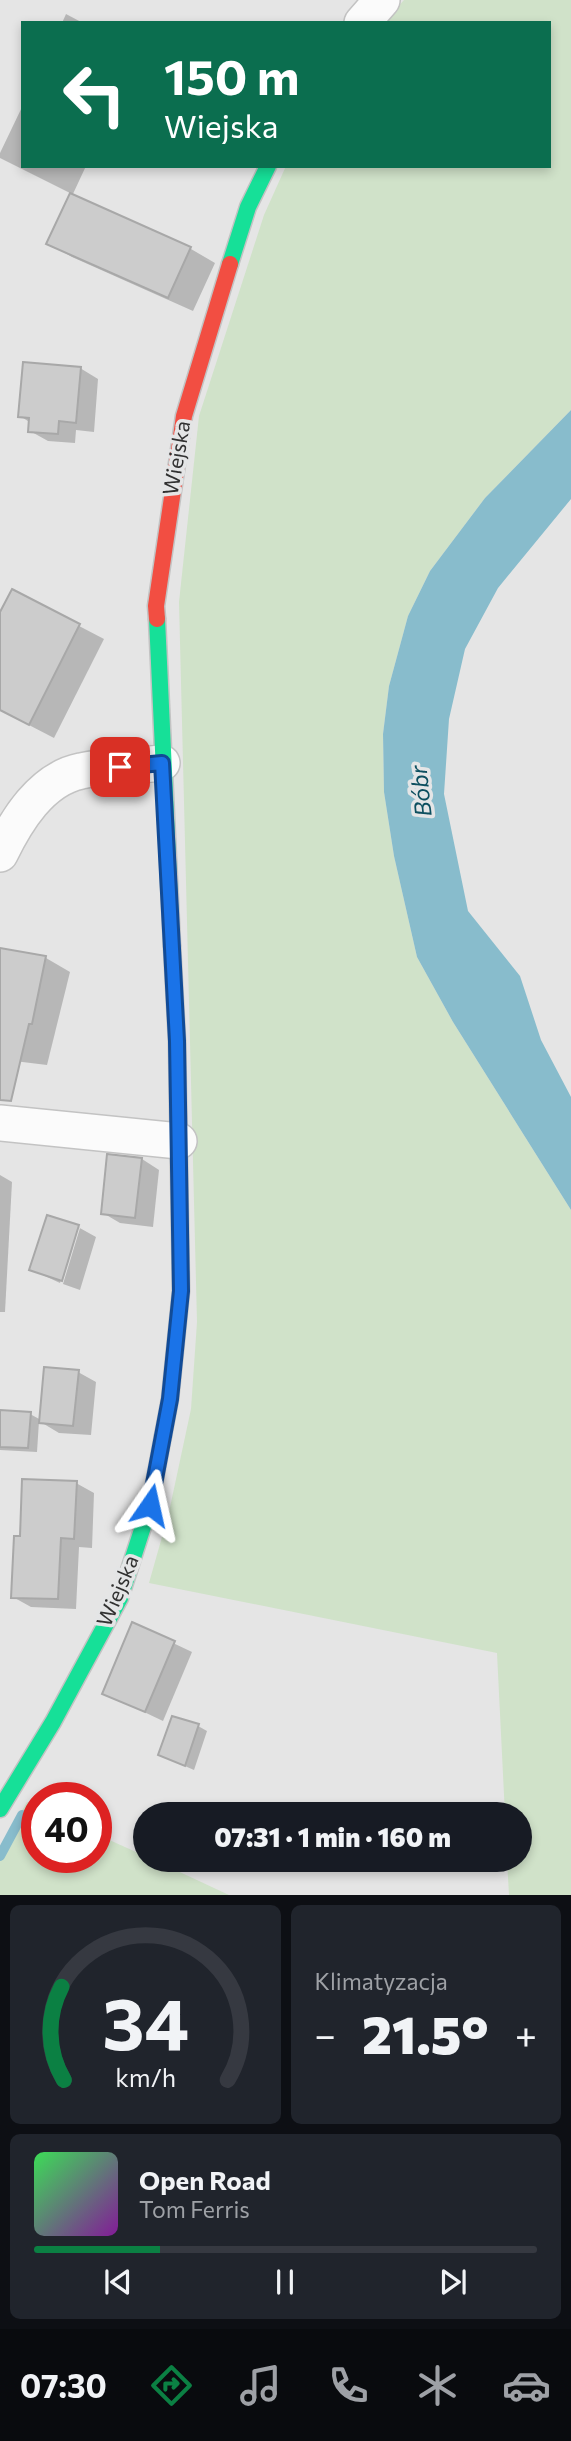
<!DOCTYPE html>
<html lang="pl">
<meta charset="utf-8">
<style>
body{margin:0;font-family:Commissioner,sans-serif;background:#20242c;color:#f1f3f6;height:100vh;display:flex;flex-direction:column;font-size:26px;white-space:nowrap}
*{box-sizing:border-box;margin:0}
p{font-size:23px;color:#9ea1a6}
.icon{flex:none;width:38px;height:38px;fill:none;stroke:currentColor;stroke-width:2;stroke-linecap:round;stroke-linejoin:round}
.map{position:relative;height:1895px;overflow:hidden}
.drawer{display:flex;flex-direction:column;gap:10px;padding:10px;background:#0d0f14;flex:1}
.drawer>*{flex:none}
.hud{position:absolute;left:21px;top:21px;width:530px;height:147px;border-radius:0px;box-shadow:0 4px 10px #0003;background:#0b6e4f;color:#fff;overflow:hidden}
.speed{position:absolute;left:21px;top:1782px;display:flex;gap:14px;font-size:35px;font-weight:700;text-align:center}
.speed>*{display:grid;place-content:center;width:91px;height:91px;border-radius:50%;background:#171b24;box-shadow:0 4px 10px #0003;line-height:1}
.speed .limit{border:10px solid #d22;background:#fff;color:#111}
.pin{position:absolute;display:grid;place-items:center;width:60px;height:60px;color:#fff;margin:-30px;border-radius:14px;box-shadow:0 4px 10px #0006}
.me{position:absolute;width:77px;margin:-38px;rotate:11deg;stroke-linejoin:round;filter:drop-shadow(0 0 5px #0008)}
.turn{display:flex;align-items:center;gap:24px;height:147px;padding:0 28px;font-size:32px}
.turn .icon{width:91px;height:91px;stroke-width:2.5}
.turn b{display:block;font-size:49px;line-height:60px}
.big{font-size:52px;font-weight:800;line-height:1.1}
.drawer .widget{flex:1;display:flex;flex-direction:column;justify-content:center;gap:10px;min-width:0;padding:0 24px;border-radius:10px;background:#20242c}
.drawer .dial{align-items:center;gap:0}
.dial svg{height:182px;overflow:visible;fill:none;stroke:#363941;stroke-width:7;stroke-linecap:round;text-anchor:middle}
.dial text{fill:#f1f3f6;stroke:none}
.song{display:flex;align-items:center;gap:21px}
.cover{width:84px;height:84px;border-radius:10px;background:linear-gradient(135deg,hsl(130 70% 55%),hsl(290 70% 35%))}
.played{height:7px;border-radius:4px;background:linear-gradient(90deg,#0b8043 25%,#363941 25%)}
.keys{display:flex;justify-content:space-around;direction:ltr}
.heat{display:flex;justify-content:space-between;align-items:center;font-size:38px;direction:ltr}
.drawer .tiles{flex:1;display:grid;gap:10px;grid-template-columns:1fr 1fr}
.widget:last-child{grid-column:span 2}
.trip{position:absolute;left:133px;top:1802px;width:399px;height:70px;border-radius:35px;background:#171b24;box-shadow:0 4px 10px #0003;font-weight:800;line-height:70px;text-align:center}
.tabs{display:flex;height:112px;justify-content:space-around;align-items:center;background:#090b0e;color:#9ea1a6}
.tabs .icon{width:49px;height:49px}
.tabs .selected{color:#0b8043}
.tabs b{font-size:32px;color:#f1f3f6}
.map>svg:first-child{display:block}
.green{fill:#d0e2c9}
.water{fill:#88bccc}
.shadow{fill:#0003}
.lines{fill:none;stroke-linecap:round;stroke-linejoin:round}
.stream{stroke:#88bccc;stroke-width:10}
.building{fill:#ccc;stroke:#a8a8a8;stroke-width:2}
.street-casing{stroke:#c3c3c3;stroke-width:38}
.fast-casing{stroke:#c3c3c3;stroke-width:19}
.slow-casing{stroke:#c3c3c3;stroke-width:19}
.jam-casing{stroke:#c3c3c3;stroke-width:19}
.street{stroke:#fbfbfb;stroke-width:35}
.fast{stroke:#16e098;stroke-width:16}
.slow{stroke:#ffcf43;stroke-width:16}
.jam{stroke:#f24e42;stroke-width:16}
.route-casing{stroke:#114b97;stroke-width:18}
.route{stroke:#1a73e8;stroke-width:12}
.labels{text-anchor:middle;stroke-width:7;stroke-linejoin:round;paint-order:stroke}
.street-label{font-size:21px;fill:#313131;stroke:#e4e5e6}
.water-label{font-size:23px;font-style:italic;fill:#0d4f5f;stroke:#e4e5e6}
</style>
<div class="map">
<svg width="571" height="1895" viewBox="0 0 571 1895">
<rect width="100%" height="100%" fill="#e5e5e5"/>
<g class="green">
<path d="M404 0H571V410L485 498 430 571 408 616 389 686 383 734 384 792 394 856 417 957 453 1022 571 1210V1895H509L507 1860H520V1815H505L497 1653 149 1583 169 1512 191 1409 197 1322 179 602 199 416 264 215 286 166H550V23H383Z"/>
<path d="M27 1802 37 1806V1857H96V1834L145 1856V1860H154L229 1895H0V1848Z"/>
</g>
<path class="water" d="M571 410V499L498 588 465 649 449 719 444 794 468 911 520 976 541 1040 571 1097V1210L453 1022 417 957 394 856 384 792 383 734 389 686 408 616 430 571 485 498Z"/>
<g class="shadow">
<path d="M66 14 83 23H62Z"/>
<path d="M23 105V166H86L72 196 191 249 215 263 193 311 72 257 48 243 72 194 0 158V153Z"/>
<path d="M80 368 98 379 94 432 76 430 75 443 48 441 30 431 31 423 20 416Z"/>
<path d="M12 591 104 639 54 738 0 710V616Z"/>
<path d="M2 950 46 958 70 972 47 1065 6 1060 0 1056V961Z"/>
<path d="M142 1159 159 1170 153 1227 120 1223 103 1213Z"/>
<path d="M0 1175 12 1182 5 1312H0Z"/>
<path d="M48 1217 78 1227 96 1237 80 1290 63 1284 80 1228H76L60 1283 32 1270Z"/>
<path d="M78 1372 96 1382 91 1435 59 1433 39 1421 37 1452 0 1450V1412L30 1414 41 1420Z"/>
<path d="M76 1483 94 1493 92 1548 79 1547 76 1609 31 1607 13 1597Z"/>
<path d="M133 1624 192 1652 163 1721 104 1693Z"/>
<path d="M198 1726 207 1731 194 1770 169 1759Z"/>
</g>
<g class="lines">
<path class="stream" d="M0 1856 22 1815"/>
</g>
<g class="building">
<path d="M70 193 191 247 168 298 46 244Z"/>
<path d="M23 362 81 367 76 423 59 421 58 434 28 432 29 418 18 417Z"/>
<path d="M12 589 80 624 29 725 0 710V612Z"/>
<path d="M0 948 46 956 32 1024H29L11 1101 0 1100Z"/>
<path d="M107 1154 142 1158 135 1218 101 1214Z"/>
<path d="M47 1215 79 1225 62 1281 29 1270Z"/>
<path d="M44 1367 79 1370 73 1426 39 1423Z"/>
<path d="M0 1410 31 1412 28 1448 0 1447Z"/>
<path d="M22 1479 77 1481 74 1539 61 1538 58 1599 11 1598 14 1536H20Z"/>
<path d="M132 1622 175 1641 145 1712 102 1694Z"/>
<path d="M172 1716 199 1724 185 1766 158 1755Z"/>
</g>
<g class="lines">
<defs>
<g id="street">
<path d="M362 23 382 0"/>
<path d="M0 854C16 821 41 779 81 771 107 765 136 766 162 763"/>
<path d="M0 1123 179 1141"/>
</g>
<g id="fast">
<path d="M230 264 248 207 268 166"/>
<path d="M157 619 172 946"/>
<path d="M0 1809 53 1722 120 1598 150 1505 163 1436"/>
</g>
<path id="slow" d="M163 1436 170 1399 181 1291 177 1041 172 946"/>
<path id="jam" d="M157 619 156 606 184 416 230 264"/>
</defs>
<use href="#street" class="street-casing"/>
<use href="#fast" class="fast-casing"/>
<use href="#slow" class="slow-casing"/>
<use href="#jam" class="jam-casing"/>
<use href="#street" class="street"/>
<use href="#fast" class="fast"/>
<use href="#slow" class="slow"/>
<use href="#jam" class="jam"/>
</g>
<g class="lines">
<defs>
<path id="route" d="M120 767 162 763 177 1041 181 1291 170 1399 150 1505"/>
</defs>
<use href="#route" class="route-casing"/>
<use href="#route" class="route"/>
</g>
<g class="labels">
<g class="street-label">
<text transform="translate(177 458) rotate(-80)" y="7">Wiejska</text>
<text transform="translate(118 1591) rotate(-67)" y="7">Wiejska</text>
</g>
<g class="water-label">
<text transform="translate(421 791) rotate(-96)" y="8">Bóbr</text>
</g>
</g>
</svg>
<div class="speed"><div class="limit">40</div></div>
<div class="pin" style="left:120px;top:767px;background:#d93025"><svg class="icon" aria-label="arrive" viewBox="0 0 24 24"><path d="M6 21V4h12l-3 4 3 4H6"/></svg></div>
<svg class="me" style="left:150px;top:1505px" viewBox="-20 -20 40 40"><path d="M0-17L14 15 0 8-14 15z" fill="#1a73e8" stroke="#fff" stroke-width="4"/></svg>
<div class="trip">07:31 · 1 min · 160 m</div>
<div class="hud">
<div class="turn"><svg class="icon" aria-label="left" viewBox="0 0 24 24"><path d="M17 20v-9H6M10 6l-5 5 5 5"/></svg><div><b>150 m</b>Wiejska</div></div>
</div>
</div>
<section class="drawer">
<div class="tiles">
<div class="widget dial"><svg viewBox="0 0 100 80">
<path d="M14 69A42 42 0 1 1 86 69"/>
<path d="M14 69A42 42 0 0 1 13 28" stroke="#0b8043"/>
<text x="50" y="56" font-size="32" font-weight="700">34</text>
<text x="50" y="72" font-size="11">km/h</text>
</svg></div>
<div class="widget"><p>Klimatyzacja</p>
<div class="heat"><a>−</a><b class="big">21.5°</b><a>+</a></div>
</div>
<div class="widget">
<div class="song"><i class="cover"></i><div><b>Open Road</b><p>Tom Ferris</p></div></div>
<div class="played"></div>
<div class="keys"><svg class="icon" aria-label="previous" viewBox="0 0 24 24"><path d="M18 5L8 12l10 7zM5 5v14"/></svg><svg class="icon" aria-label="pause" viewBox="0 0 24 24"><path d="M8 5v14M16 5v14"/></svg><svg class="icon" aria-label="next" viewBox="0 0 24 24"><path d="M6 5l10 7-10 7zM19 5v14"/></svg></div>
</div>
</div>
</section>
<nav class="tabs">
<b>07:30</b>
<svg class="icon selected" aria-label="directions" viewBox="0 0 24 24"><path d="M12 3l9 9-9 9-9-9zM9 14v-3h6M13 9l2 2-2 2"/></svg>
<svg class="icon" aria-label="music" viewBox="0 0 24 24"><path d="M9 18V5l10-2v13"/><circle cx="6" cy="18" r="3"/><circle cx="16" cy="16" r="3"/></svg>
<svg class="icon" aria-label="phone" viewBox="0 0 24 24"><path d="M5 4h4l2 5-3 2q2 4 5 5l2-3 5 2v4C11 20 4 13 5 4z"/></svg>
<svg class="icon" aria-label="climate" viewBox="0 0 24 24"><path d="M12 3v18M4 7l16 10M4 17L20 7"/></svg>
<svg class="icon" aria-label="car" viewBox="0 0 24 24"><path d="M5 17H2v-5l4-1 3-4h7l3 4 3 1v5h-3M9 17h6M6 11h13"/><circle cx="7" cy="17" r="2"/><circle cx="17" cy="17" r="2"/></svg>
</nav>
